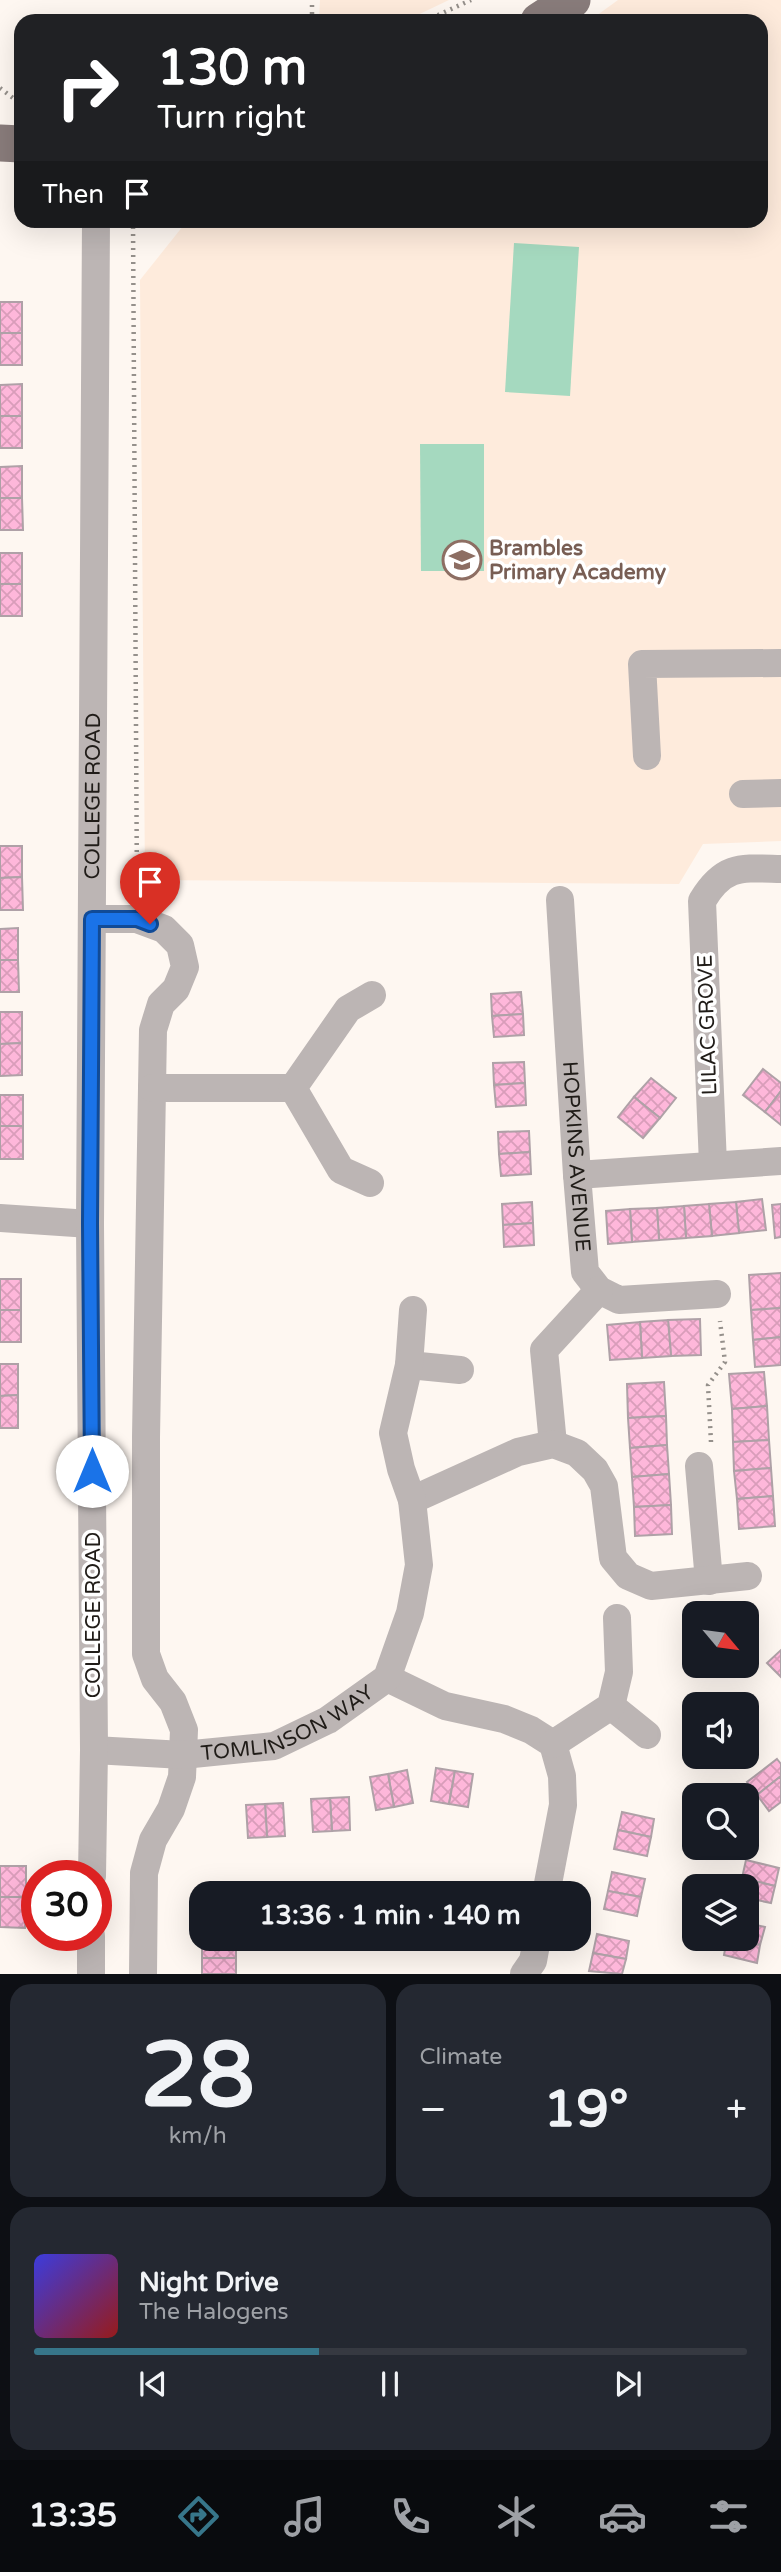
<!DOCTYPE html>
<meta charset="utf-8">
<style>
body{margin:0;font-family:"Varela Round",sans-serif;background:#242831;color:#f1f3f6;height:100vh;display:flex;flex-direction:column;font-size:26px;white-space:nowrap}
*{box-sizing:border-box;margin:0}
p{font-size:23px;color:#9ea1a6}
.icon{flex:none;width:38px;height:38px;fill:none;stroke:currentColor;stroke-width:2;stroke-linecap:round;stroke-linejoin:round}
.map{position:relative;height:1974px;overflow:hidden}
.side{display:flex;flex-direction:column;gap:10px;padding:10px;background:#0d0f14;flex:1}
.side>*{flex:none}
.hud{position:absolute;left:14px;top:14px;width:754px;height:214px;border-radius:21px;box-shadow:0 7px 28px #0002;background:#202124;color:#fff;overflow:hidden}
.needle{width:46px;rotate:119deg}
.tools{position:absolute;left:682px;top:1601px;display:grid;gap:14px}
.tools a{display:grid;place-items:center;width:77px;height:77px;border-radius:14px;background:#171b24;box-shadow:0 7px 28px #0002;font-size:35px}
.speed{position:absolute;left:21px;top:1860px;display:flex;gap:14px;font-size:35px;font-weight:700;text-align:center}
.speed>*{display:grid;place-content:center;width:91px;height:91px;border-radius:50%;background:#171b24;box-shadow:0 7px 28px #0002;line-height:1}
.speed .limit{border:10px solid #d22;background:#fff;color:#111}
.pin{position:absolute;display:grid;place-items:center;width:60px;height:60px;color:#fff;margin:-72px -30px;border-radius:50% 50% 50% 0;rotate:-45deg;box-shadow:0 0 7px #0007}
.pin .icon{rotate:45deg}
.me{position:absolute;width:77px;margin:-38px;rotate:0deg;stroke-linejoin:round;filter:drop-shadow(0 0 5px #0008)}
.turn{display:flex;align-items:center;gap:24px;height:147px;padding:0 28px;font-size:32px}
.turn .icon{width:91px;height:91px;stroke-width:2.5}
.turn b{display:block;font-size:49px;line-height:60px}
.then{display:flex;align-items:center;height:66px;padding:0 28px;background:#0003;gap:14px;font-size:26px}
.big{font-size:52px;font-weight:800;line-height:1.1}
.side .card{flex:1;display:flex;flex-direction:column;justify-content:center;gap:10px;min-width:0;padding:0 24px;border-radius:21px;background:#242831}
.side .dial{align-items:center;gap:0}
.dial b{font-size:91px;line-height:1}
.song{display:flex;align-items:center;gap:21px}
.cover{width:84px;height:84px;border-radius:10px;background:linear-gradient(135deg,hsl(240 70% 55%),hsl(0 70% 35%))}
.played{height:7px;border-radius:4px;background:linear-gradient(90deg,#37768a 40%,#363941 40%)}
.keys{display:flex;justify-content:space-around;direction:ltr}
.heat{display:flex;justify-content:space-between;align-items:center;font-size:38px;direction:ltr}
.side .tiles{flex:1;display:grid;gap:10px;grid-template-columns:1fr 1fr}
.card:last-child{grid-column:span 2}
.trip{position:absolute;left:189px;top:1881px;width:402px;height:70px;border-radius:21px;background:#171b24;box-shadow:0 7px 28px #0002;font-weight:800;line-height:70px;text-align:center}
.menu{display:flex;height:112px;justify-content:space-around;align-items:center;background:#090b0e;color:#9ea1a6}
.menu .icon{width:49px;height:49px}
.menu .selected{color:#37768a}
.menu b{font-size:32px;color:#f1f3f6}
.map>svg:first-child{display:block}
.built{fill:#feebdc}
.garden{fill:#a5d9bf}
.building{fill:url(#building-cross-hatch);stroke:#afa1a7;stroke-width:2}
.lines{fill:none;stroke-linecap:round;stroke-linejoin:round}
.path{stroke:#95908b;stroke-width:4.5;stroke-dasharray:2 5;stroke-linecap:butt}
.minor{stroke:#bcb5b4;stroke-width:28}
.major{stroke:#897c7b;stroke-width:37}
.route-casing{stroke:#114b97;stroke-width:18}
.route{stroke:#1a73e8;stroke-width:12}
.labels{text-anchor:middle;stroke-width:7;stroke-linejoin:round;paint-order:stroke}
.education-label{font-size:21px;font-weight:bold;fill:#785e54;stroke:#fff;text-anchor:start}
.street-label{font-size:21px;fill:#201c18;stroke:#fff}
</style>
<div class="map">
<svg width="781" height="1974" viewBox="0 0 781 1974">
<defs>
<pattern id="building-cross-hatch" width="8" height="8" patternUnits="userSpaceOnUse" patternTransform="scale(1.75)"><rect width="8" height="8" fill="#feb7da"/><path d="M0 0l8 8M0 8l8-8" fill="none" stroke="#d99dba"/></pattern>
</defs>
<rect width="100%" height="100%" fill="#fef7f1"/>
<g class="built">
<path d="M320 0H449L405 21H319Z"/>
<path d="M618 0H781V841L703 844 679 884 145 880 140 280 187 221 761 220V21H589Z"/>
</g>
<g class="garden">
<path d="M514 243 579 247 570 396 505 392Z"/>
<path d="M420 444H484V571H421Z"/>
</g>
<g class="building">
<rect x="0" y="302" width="22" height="31"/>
<rect x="0" y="333" width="22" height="32"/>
<path d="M22 384V416H0V385Z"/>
<rect x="0" y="416" width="22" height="32"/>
<path d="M22 466V498H0V467Z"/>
<path d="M0 498H22L23 530H0Z"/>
<rect x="0" y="553" width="22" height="31"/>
<rect x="0" y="584" width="22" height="32"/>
<path d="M0 846H22V877L0 878Z"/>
<path d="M22 877 23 910H0V878Z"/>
<path d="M18 928V960H0V929Z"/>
<path d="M0 960H18L19 992H0Z"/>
<path d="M521 992 523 1014 492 1016 491 994Z"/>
<path d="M0 1012H22V1043L0 1044Z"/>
<path d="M523 1014 524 1035 494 1037 492 1016Z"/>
<path d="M22 1043V1075L0 1076V1044Z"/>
<path d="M524 1062 525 1083 494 1085 493 1063Z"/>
<path d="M763 1069 781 1083V1091L765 1112 743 1095Z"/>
<path d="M651 1078 676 1098 660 1118 634 1097Z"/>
<path d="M525 1083 526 1105 496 1107 494 1085Z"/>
<path d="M781 1091V1125L765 1112Z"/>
<rect x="0" y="1095" width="23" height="31"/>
<path d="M634 1097 660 1118 643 1138 618 1117Z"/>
<rect x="0" y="1126" width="23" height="33"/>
<path d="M529 1131 530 1152 499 1154 498 1132Z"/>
<path d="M530 1152 531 1174 501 1176 499 1154Z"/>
<path d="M762 1199 766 1230 739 1233 736 1202Z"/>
<path d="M532 1202 533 1223 503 1225 502 1204Z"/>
<path d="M736 1202 739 1233 712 1236 709 1204Z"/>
<path d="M709 1204 712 1236 686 1238 684 1206Z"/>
<path d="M781 1204V1237L775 1238 772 1205Z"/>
<path d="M684 1206 686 1238 659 1240 657 1208Z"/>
<path d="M657 1208 659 1240 632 1242 630 1209Z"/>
<path d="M630 1209 632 1242 608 1244 606 1211Z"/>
<path d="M533 1223 534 1245 504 1247 503 1225Z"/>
<path d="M781 1273V1308L751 1310 749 1275Z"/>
<rect x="0" y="1279" width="21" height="31"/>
<path d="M781 1308V1337L753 1340 751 1310Z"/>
<rect x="0" y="1310" width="21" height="32"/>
<path d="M700 1319 701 1355 671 1356 668 1320Z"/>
<path d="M668 1320 671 1356 642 1358 640 1322Z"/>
<path d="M640 1322 642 1358 610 1360 607 1325Z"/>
<path d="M781 1337V1365L755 1367 753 1340Z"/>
<path d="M0 1364H18V1395L0 1396Z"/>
<path d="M764 1372 767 1406 732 1409 729 1374Z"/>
<path d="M664 1382 666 1416 628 1418 627 1384Z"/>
<path d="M18 1395V1428H0V1396Z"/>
<path d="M767 1406 769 1440 733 1442 732 1409Z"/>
<path d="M666 1416 667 1445 630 1448 628 1418Z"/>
<path d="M769 1440 771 1468 734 1471 733 1442Z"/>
<path d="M667 1445 669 1474 632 1477 630 1448Z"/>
<path d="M771 1468 773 1496 737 1499 734 1471Z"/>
<path d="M669 1474 671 1505 634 1507 632 1477Z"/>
<path d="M773 1496 775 1526 739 1529 737 1499Z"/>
<path d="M671 1505 672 1534 635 1536 634 1507Z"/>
<path d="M781 1650V1677L767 1663Z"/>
<path d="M777 1759 781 1764V1776L757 1795 747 1782Z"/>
<path d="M436 1768 455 1771 449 1804 431 1801Z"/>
<path d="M407 1770 413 1803 394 1807 388 1774Z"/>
<path d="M455 1771 473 1774 468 1807 449 1804Z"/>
<path d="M388 1774 394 1807 376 1810 370 1777Z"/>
<path d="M781 1776V1802L769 1811 757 1795Z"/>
<path d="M349 1797 350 1830 332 1831 330 1798Z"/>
<path d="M330 1798 332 1831 313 1832 311 1799Z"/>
<path d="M283 1803 285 1836 267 1837 265 1804Z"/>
<path d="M265 1804 267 1837 248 1838 246 1805Z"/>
<path d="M622 1812 654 1819 651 1837 618 1830Z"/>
<path d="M618 1830 651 1837 647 1856 614 1849Z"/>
<path d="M746 1860 779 1868 775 1886 742 1878Z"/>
<rect x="0" y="1866" width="26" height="31"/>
<path d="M612 1872 645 1879 641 1897 608 1891Z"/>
<path d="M742 1878 775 1886 771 1903 747 1898V1886H740Z"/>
<path d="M608 1891 641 1897 637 1916 604 1909Z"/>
<path d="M0 1897H26L25 1928 0 1927Z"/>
<path d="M747 1923 765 1927 760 1945 736 1939H747Z"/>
<path d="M597 1934 629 1941 626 1959 593 1953Z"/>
<rect x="202" y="1939" width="34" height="19"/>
<path d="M727 1939 760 1945 757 1963 724 1955Z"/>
<path d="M593 1953 626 1959 622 1974 589 1971Z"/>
<rect x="202" y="1958" width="34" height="16"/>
</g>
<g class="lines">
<g class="path">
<path d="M312 21V0"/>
<path d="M425 21 471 0"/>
<path d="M0 88 13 98H21"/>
<path d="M133 220 137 894"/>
<path d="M711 1442 708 1385 725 1362 720 1321"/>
</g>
<g class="minor">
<path d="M647 756 642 664 781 663"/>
<path d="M743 794 781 793"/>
<path id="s1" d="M560 900 577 1175 585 1272 599 1290 619 1300 717 1294"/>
<path d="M92 919H137L164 929 180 945 185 967 176 989 161 1004 153 1030 146 1437V1654L155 1679 173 1702 184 1730 182 1777 171 1809 153 1840 144 1873 143 1974"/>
<path d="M152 1088H293"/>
<path d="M713 1164 702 901C724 864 742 868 781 869"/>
<path d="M577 1175 781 1161"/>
<path d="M370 1183 341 1170 293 1088 348 1009 372 995"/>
<path d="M0 1218 90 1224"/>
<path d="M409 1365 460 1370"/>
<path d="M553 1444 544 1350 599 1290"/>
<path d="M699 1466 709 1581"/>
<path d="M412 1500 518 1452 553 1444 577 1453 595 1470 604 1486 613 1558 628 1576 651 1586 748 1576"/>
<path d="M387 1678 445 1706 504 1719 531 1730 553 1744 562 1776 563 1805 546 1894"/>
<path d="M611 1706 647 1735"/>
<path d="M553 1744 611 1706 619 1672 617 1618"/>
<path id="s2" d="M94 1750 183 1755 274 1746 328 1720 387 1678 410 1613 419 1565 412 1500 401 1469 393 1433 409 1365 413 1310"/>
<path id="s3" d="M92 1876 94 1750 90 1224 96 220"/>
<path d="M91 1974V1936"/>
<path d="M524 1974 533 1961 537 1939"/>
</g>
<g class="major">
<path d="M539 21 572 0"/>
<path d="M0 143 21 144"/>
</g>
</g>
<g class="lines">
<defs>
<path id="route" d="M92 1471 90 1224 92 919H137L150 924"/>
</defs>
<use href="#route" class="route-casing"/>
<use href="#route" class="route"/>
</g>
<defs>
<symbol id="school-ring" viewBox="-11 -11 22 22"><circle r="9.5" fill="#fff" stroke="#8d6e63" stroke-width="1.5"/><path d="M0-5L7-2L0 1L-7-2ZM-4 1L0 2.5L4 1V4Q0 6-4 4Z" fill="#8d6e63"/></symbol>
</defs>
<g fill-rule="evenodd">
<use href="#school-ring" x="440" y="538" width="44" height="44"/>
</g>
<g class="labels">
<g class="education-label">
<text x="489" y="555">Brambles<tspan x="489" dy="24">Primary Academy</tspan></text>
</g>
<g class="street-label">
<text dy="7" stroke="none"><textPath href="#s3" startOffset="1080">COLLEGE ROAD</textPath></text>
<text transform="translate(707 1025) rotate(-92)" y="7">LILAC GROVE</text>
<text dy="7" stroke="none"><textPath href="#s1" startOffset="257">HOPKINS AVENUE</textPath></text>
<text transform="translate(93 1615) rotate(-90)" y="7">COLLEGE ROAD</text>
<text dy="7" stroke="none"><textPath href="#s2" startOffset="200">TOMLINSON WAY</textPath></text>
</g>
</g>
</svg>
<div class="tools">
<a><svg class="needle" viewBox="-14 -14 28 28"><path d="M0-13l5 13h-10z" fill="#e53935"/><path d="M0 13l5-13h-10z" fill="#9ea1a6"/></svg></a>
<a><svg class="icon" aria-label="sound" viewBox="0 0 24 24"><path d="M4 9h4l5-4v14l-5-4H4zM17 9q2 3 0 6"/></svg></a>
<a><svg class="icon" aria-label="search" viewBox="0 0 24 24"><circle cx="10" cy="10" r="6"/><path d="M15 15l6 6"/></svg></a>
<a><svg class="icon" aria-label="layers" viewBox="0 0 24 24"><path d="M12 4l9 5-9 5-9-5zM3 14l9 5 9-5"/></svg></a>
</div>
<div class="speed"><div class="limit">30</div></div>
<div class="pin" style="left:150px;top:924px;background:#d93025"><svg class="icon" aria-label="arrive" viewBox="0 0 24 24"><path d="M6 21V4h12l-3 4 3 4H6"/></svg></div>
<svg class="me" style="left:92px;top:1471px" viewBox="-20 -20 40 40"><circle r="19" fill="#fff"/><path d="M0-13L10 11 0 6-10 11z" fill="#1a73e8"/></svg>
<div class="trip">13:36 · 1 min · 140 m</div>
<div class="hud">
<div class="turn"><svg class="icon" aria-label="right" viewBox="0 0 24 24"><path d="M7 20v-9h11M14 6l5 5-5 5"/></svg><div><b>130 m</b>Turn right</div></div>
<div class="then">Then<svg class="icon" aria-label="arrive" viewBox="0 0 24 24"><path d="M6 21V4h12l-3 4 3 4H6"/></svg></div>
</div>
</div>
<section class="side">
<div class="tiles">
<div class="card dial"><b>28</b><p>km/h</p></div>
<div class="card"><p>Climate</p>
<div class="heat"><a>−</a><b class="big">19°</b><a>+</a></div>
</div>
<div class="card">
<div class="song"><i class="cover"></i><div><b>Night Drive</b><p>The Halogens</p></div></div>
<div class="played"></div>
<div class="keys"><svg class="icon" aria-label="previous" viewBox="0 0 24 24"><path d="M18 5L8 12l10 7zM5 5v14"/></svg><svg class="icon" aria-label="pause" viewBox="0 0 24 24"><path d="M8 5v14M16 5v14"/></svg><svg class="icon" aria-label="next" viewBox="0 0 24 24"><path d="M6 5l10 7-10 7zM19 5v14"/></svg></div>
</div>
</div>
</section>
<nav class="menu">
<b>13:35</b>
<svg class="icon selected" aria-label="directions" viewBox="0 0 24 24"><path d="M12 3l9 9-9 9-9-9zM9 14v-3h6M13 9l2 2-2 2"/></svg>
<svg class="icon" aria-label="music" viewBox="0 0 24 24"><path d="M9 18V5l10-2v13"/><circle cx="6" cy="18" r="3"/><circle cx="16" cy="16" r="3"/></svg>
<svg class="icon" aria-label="phone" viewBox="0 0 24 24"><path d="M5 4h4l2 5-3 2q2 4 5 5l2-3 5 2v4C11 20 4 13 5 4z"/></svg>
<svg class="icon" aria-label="climate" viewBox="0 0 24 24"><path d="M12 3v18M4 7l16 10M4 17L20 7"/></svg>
<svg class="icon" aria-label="car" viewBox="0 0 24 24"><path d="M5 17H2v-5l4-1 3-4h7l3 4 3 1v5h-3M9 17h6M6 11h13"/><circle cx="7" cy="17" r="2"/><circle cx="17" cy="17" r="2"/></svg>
<svg class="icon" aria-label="filters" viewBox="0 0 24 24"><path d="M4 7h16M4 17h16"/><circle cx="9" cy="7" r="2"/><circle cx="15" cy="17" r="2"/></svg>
</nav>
